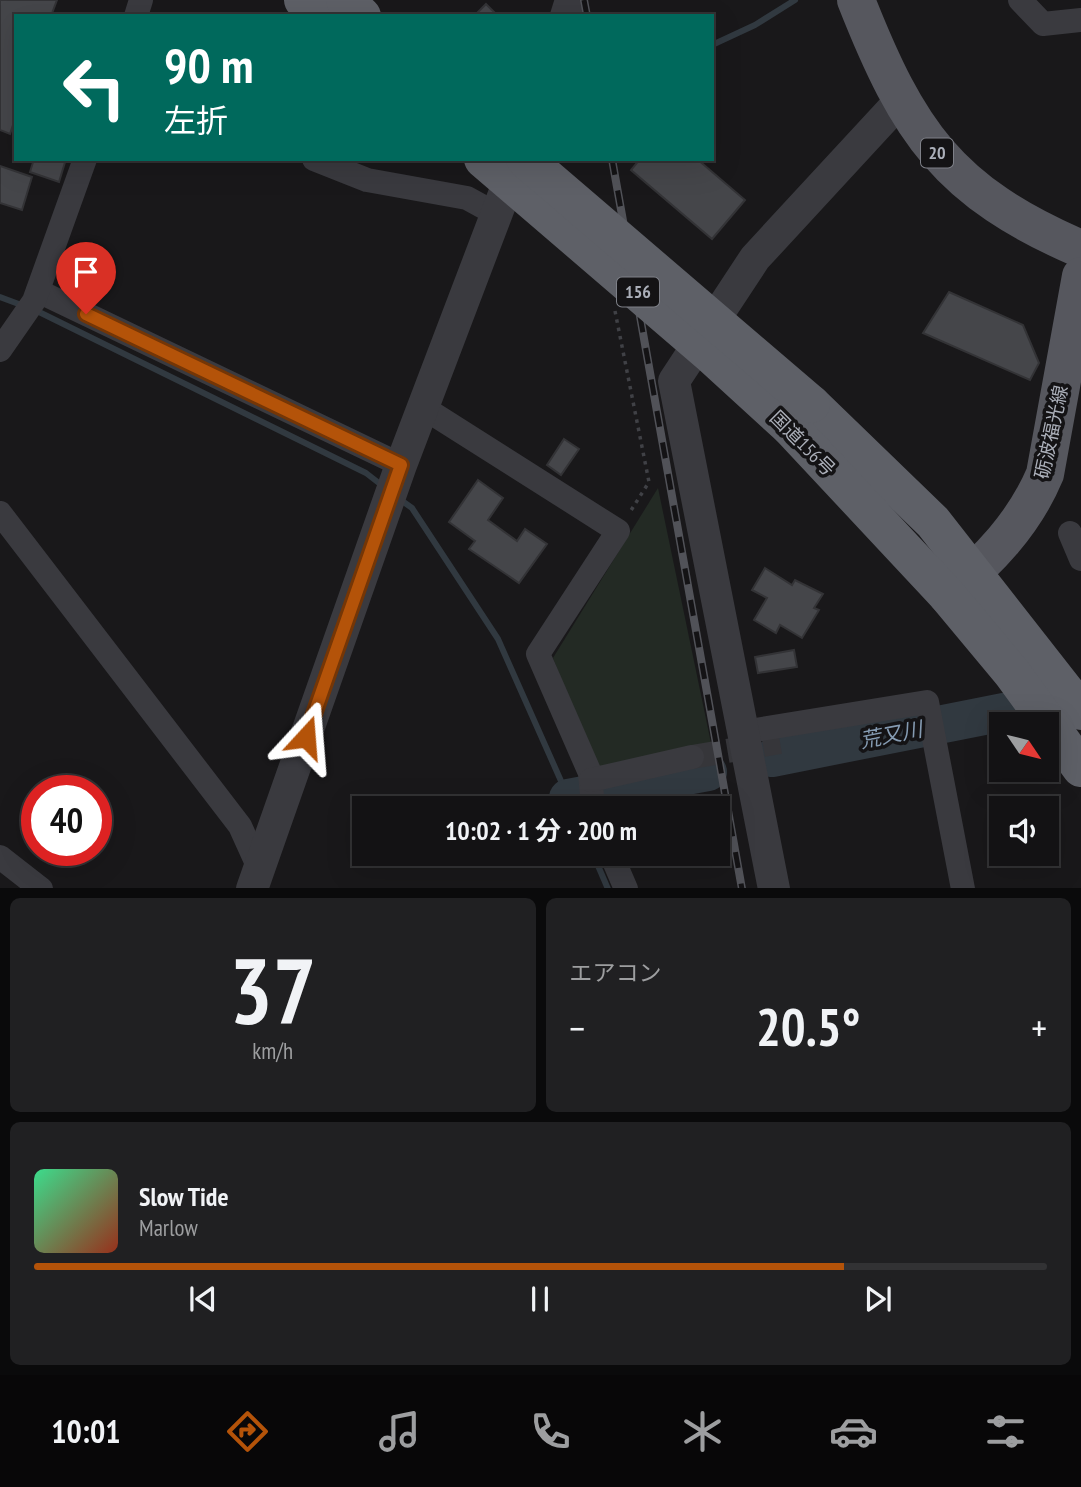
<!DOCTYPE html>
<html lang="ja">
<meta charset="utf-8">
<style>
body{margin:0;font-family:"PT Sans Narrow","Noto Sans JP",sans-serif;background:#202022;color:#f1f3f6;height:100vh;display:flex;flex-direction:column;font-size:26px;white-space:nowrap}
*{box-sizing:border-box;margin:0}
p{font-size:23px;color:#9d9ea0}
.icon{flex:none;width:38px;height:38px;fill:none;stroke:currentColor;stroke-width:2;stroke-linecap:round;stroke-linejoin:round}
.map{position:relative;height:888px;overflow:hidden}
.panel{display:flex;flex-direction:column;gap:10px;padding:10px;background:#0a0a0b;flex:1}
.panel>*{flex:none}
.guide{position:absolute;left:14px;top:14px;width:700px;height:147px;border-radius:0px;box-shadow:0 7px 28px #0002,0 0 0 2px #323234;background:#00695c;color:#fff;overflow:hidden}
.needle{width:46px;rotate:125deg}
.controls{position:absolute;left:989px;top:712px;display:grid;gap:14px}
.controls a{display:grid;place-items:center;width:70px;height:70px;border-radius:0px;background:#131214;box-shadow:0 7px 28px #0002,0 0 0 2px #323234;font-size:35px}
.speed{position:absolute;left:21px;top:775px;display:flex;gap:14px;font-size:35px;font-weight:700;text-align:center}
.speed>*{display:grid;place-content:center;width:91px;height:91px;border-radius:50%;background:#131214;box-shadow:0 7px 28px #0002,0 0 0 2px #323234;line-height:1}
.speed .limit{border:10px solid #d22;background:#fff;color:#111}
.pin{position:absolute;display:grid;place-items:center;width:60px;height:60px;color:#fff;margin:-72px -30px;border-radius:50% 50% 50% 0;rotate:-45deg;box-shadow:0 0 7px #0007}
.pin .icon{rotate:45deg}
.me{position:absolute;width:77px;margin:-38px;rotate:19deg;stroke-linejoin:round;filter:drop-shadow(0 0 5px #0008)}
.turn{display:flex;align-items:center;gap:24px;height:147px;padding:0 35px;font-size:32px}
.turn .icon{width:91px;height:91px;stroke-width:2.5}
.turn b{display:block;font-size:49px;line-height:60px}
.big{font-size:52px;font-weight:700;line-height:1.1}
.panel .card{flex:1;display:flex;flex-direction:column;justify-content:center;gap:10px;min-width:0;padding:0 24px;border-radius:10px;background:#202022}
.panel .dial{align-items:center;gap:0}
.dial b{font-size:91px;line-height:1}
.song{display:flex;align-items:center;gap:21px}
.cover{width:84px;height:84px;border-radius:10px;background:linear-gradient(135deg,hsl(150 70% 55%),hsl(10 70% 35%))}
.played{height:7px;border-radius:4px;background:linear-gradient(90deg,#b45309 80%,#323234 80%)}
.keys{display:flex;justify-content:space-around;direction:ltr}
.heat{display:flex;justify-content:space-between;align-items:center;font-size:38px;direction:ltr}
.panel .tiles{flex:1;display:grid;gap:10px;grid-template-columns:1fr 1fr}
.card:last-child{grid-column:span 2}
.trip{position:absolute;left:352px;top:796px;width:378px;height:70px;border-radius:0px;background:#131214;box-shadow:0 7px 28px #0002,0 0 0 2px #323234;font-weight:700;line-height:70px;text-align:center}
.menu{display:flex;height:112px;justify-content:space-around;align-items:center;background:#080708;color:#9d9ea0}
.menu .icon{width:49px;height:49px}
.menu .on{color:#b45309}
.menu b{font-size:32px;color:#f1f3f6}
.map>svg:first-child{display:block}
.green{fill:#232a24}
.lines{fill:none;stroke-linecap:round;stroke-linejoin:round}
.stream{stroke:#313940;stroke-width:6}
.river{stroke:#313940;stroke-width:38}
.building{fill:#45464a;stroke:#333336;stroke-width:2}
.minor-tunnel{stroke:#36363a;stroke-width:24;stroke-dasharray:24 12;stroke-linecap:butt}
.path{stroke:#404146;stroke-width:3.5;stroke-dasharray:3.5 5;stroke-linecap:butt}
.minor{stroke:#3a3a3f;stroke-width:24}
.tertiary{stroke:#3a3a3f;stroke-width:32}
.primary{stroke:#56575e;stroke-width:38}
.trunk{stroke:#5e6067;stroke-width:38}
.rail-casing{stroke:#515258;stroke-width:8}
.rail{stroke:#141315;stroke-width:5;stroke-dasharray:16;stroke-linecap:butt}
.trunk-bridge{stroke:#5e6067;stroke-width:38}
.route-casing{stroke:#753606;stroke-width:18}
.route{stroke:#b45309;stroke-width:12}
.labels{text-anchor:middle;stroke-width:7;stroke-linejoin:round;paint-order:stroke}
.shield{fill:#141315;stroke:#7e8088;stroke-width:2}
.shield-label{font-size:18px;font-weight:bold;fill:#abafb9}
.street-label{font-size:19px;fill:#abafb9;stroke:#141315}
.water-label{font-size:21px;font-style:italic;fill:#859bb2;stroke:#141315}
</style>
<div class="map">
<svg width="1081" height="889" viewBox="0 0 1081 889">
<rect width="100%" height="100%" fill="#19181a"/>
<path class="green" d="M658 488 711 743 597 771 553 658Z"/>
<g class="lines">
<g class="stream">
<path d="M712 45 755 25 795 0"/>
<path d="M0 297 24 306"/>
<path d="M35 310 366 473 384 487"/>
<path d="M398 498 412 508 498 639 573 808"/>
<path d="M593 854 608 889"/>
</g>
<g class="river">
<path d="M772 758 1009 711"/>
<path d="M568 798 708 772"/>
</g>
</g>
<g class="building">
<path d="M0 0H57L51 16H16V116L10 134 0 130Z"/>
<path d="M486 4 498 16H474Z"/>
<path d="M34 159H66L59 182 30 172Z"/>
<path d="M640 159H697L745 200 712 239 631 170Z"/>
<path d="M0 166 32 177 22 210 0 203Z"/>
<path d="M949 292 1023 325 1039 363 1030 380 923 333Z"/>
<path d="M564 439 579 449 561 475 547 465Z"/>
<path d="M478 480 503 498 488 520 517 541 525 529 547 544 519 583 469 549 475 541 449 522Z"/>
<path d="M765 568 792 585 795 580 823 594 814 608 819 610 802 638 780 625 776 633 754 620 767 598 752 590Z"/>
<path d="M794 650 797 667 758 673 755 657Z"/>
</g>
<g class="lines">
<path class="minor-tunnel" d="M692 757 780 742"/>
<path class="path" d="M615 311 649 482 630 512"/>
<g class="minor">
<path d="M1020 0 1043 24 1081 20"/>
<path d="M136 16 141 0"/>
<path d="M314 159 367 180 467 198 498 215"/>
<path d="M38 291 401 465"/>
<path d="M0 350 34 301 85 159"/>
<path d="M424 408 618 531 538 654 590 773 593 808"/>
<path d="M0 513 240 826 259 868"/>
<path d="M1070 533 1081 559"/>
<path d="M743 732 927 702 963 889"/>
<path d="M591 780 692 757"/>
<path d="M611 854 626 889"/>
<path d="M0 857 41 889"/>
</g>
<g class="tertiary">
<path d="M566 16 571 0"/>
<path d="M252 889 401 465 517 160"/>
<path d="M774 889 674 381 755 258 900 101"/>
</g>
<g class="primary">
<path d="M856 0C908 132 948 192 1081 249"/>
<path d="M947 595C988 561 1024 524 1045 474L1081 276"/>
</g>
<g class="trunk">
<path d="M303 0 320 16"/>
<path d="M345 0 362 16"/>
<path d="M811 404 933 522 1081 711"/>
<path d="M790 427 947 595 1012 673 1081 768"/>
</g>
<defs>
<g id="rail">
<path d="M584 0 587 16"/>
<path d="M612 159 742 889"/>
</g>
</defs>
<use href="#rail" class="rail-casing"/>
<use href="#rail" class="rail"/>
<g class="trunk-bridge">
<path d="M483 159 709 353 790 427"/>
<path d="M525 159 811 404"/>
</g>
</g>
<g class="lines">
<defs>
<path id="route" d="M86 314 401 465 306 737"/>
</defs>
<use href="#route" class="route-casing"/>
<use href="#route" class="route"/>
</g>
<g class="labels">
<g class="shield">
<rect x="921" y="138.5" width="32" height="29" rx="5"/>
<rect x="617" y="277.5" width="42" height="29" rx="5"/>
</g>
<g class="shield-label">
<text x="937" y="159">20</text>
<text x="638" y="298">156</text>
</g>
<g class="street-label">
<text transform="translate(1051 432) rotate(-78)" y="7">砺波福光線</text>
<text transform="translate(803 443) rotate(45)" y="7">国道156号</text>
</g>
<g class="water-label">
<text transform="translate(891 735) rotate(-11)" y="7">荒又川</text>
</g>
</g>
</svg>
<div class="controls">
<a><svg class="needle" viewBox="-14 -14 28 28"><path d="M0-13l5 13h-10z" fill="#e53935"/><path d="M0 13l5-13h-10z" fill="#9d9ea0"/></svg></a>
<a><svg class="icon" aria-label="sound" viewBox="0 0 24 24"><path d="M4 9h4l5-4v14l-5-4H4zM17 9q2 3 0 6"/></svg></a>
</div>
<div class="speed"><div class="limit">40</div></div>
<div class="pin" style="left:86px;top:314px;background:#d93025"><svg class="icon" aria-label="arrive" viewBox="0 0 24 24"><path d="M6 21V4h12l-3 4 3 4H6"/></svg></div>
<svg class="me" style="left:306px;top:737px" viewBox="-20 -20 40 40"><path d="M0-17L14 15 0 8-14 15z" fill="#b45309" stroke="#fff" stroke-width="4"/></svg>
<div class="trip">10:02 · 1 分 · 200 m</div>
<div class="guide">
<div class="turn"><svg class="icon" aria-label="left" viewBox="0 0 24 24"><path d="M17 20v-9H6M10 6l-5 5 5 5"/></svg><div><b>90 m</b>左折</div></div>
</div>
</div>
<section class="panel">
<div class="tiles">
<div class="card dial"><b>37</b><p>km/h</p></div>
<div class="card"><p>エアコン</p>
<div class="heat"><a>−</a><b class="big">20.5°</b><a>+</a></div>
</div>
<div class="card">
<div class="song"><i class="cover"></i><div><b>Slow Tide</b><p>Marlow</p></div></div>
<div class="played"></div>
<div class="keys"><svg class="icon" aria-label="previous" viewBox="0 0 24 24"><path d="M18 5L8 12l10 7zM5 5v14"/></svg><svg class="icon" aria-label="pause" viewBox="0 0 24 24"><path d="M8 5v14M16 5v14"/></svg><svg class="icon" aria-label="next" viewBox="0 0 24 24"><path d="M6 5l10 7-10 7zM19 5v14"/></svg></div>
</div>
</div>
</section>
<nav class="menu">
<b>10:01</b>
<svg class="icon on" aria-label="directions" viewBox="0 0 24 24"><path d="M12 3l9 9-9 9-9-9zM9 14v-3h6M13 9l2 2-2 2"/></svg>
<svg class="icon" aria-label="music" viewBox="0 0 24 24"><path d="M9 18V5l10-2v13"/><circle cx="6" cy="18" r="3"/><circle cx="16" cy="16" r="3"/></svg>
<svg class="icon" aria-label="phone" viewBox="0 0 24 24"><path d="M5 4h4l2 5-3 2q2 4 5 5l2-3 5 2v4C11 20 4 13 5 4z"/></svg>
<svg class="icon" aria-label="climate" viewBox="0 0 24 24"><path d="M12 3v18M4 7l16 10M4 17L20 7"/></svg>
<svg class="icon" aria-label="car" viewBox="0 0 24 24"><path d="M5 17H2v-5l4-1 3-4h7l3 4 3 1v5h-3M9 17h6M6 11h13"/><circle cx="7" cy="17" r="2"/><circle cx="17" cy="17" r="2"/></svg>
<svg class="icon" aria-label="filters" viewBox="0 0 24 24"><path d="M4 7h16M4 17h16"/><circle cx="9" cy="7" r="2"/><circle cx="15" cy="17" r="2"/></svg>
</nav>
